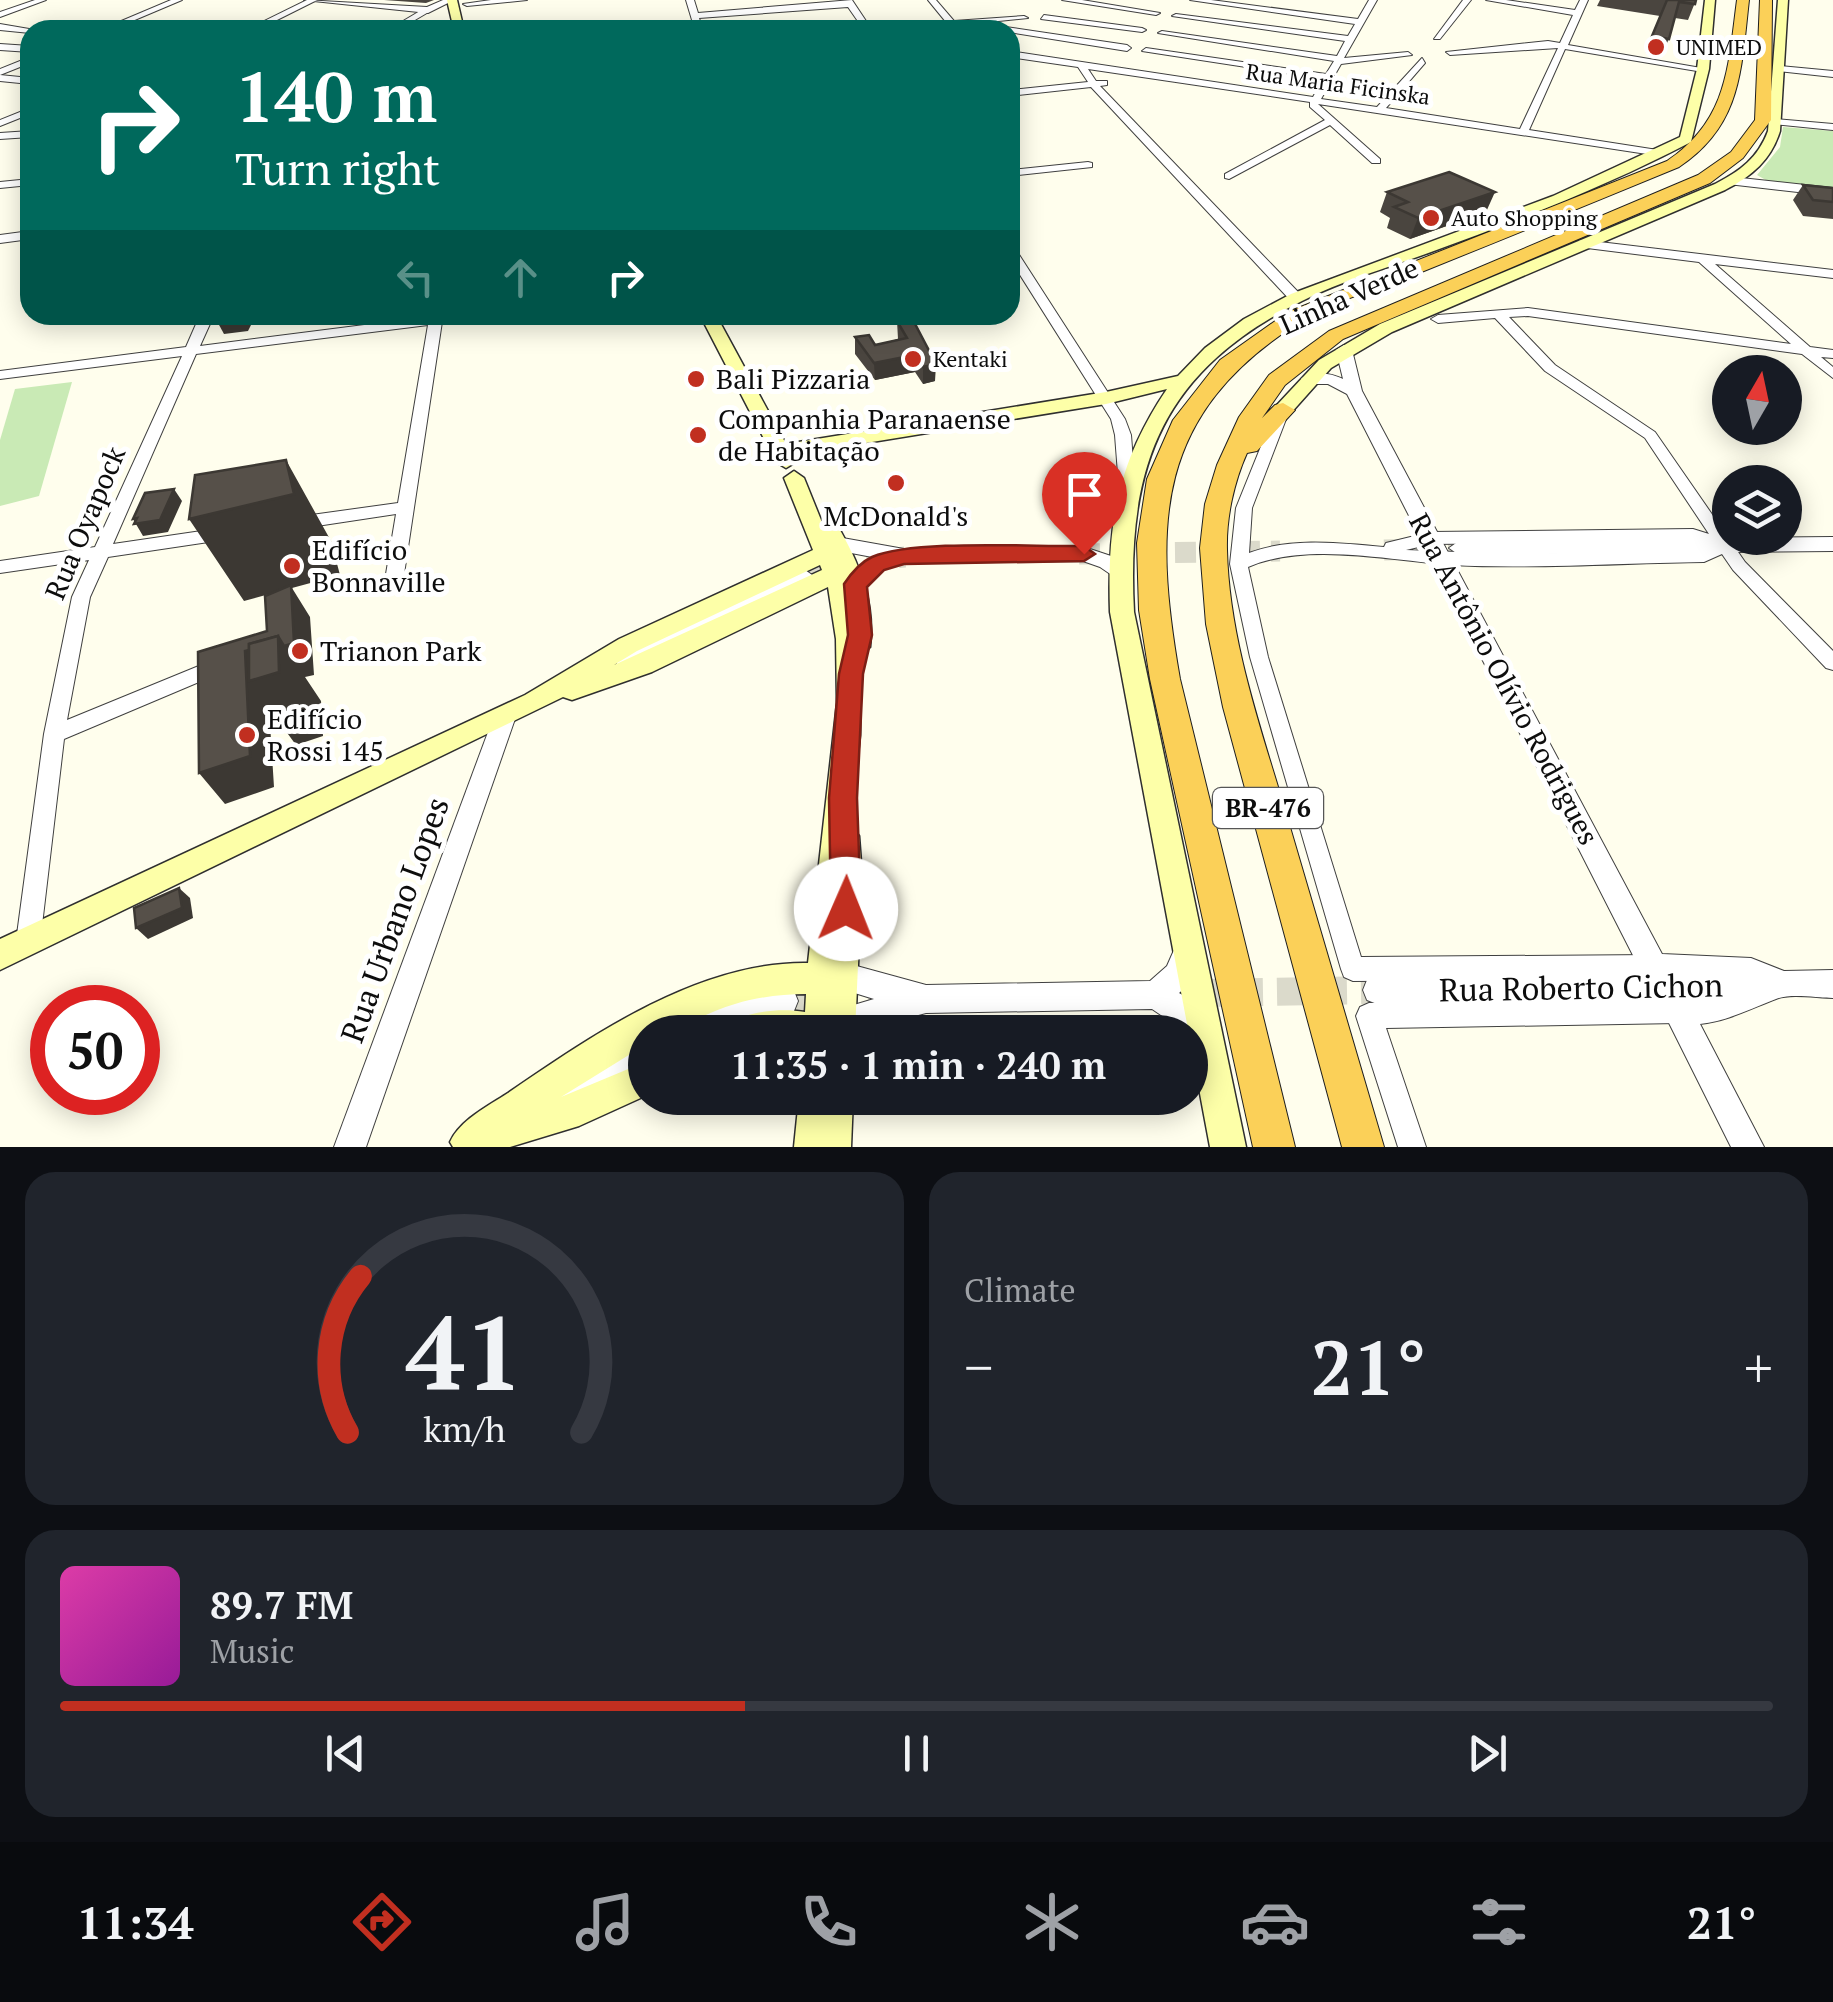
<!DOCTYPE html>
<meta charset="utf-8">
<style>
body{margin:0;font-family:"PT Serif",serif;background:#20242c;color:#f1f3f6;height:100vh;display:flex;flex-direction:column;font-size:38px;white-space:nowrap}
*{box-sizing:border-box;margin:0}
p{font-size:32px;color:#9ea1a6}
.icon{flex:none;width:55px;height:55px;fill:none;stroke:currentColor;stroke-width:2;stroke-linecap:round;stroke-linejoin:round}
.map{position:relative;height:1147px;overflow:hidden}
.panel{display:flex;flex-direction:column;gap:25px;padding:25px;background:#0d0f14;flex:1}
.panel>*{flex:none}
.guide{position:absolute;left:20px;top:20px;width:1000px;height:305px;border-radius:30px;box-shadow:0 5px 25px #0003;background:#00695c;color:#fff;overflow:hidden}
.needle{width:65px;rotate:9deg}
.buttons{position:absolute;left:1712px;top:355px;display:grid;gap:20px}
.buttons a{display:grid;place-items:center;width:90px;height:90px;border-radius:50%;background:#171b24;box-shadow:0 5px 25px #0003;font-size:50px}
.speed{position:absolute;left:30px;top:985px;display:flex;gap:20px;font-size:50px;font-weight:700;text-align:center}
.speed>*{display:grid;place-content:center;width:130px;height:130px;border-radius:50%;background:#171b24;box-shadow:0 5px 25px #0003;line-height:1}
.speed .limit{border:15px solid #d22;background:#fff;color:#111}
.pin{position:absolute;display:grid;place-items:center;width:85px;height:85px;color:#fff;margin:-102px -42px;border-radius:50% 50% 50% 0;rotate:-45deg;box-shadow:0 0 10px #0007}
.pin .icon{rotate:45deg}
.me{position:absolute;width:110px;margin:-55px;rotate:1deg;stroke-linejoin:round;filter:drop-shadow(0 0 8px #0008)}
.turn{display:flex;align-items:center;gap:35px;height:210px;padding:0 50px;font-size:45px}
.turn .icon{width:130px;height:130px;stroke-width:2.5}
.turn b{display:block;font-size:70px;line-height:85px}
.lanes{display:flex;align-items:center;height:95px;padding:0 50px;background:#0003;justify-content:center;gap:50px;direction:ltr}
.lanes .off{opacity:.35}
.big{font-size:75px;font-weight:600;line-height:1.1}
.panel .tile{flex:1;display:flex;flex-direction:column;justify-content:center;gap:15px;min-width:0;padding:0 35px;border-radius:30px;background:#20242c}
.panel .dial{align-items:center;gap:0}
.dial svg{height:260px;overflow:visible;fill:none;stroke:#363941;stroke-width:7;stroke-linecap:round;text-anchor:middle}
.dial text{fill:#f1f3f6;stroke:none}
.song{display:flex;align-items:center;gap:30px}
.cover{width:120px;height:120px;border-radius:15px;background:linear-gradient(135deg,hsl(320 70% 55%),hsl(300 70% 35%))}
.played{height:10px;border-radius:5px;background:linear-gradient(90deg,#c12f20 40%,#363941 40%)}
.keys{display:flex;justify-content:space-around;direction:ltr}
.heat{display:flex;justify-content:space-between;align-items:center;font-size:55px;direction:ltr}
.panel .tiles{flex:1;display:grid;gap:25px;grid-template-columns:1fr 1fr}
.tile:last-child{grid-column:span 2}
.trip{position:absolute;left:628px;top:1015px;width:580px;height:100px;border-radius:50px;background:#171b24;box-shadow:0 5px 25px #0003;font-weight:600;line-height:100px;text-align:center}
.tabs{display:flex;height:160px;justify-content:space-around;align-items:center;background:#090b0e;color:#9ea1a6}
.tabs .icon{width:70px;height:70px}
.tabs .active{color:#c12f20}
.tabs b{font-size:45px;color:#f1f3f6}
.map>svg:first-child{display:block}
.green{fill:#c9eab5}
.lines{fill:none;stroke-linecap:round;stroke-linejoin:round}
.tertiary-tunnel-far1{stroke:#dbdacb;stroke-width:21;stroke-dasharray:21 11;stroke-linecap:butt}
.tertiary-tunnel{stroke:#dbdacb;stroke-width:28;stroke-dasharray:28 14;stroke-linecap:butt}
.minor-casing{stroke:#404040;stroke-width:2}
.tertiary-casing{stroke:#404040;stroke-width:2}
.secondary-casing{stroke:#2f2f2f;stroke-width:3}
.trunk-casing{stroke:#1e1e1e;stroke-width:2}
.minor{fill:#fff;fill-rule:evenodd}
.tertiary{fill:#fff;fill-rule:evenodd}
.secondary{fill:#fdffa8;fill-rule:evenodd}
.trunk{fill:#fbd058;fill-rule:evenodd}
.wall{fill:#4a453f}
.shaded-wall{fill:#3c3833}
.building{fill:#565049;stroke:#3c3833;stroke-width:2.5}
.route{fill:#c12f20;stroke:#7d1f15;stroke-width:2.5}
.poi-dot{fill:#c12f20;stroke:#fff;stroke-width:4}
.labels{text-anchor:middle;stroke-width:10;stroke-linejoin:round;paint-order:stroke}
.far-poi-label{font-size:22px;fill:#0d0d0d;stroke:#fff;text-anchor:start}
.far-street-label{font-size:22px;fill:#0d0d0d;stroke:#fff}
.shield{fill:#fff;stroke:#565656;stroke-width:2.5}
.shield-label{font-size:25px;font-weight:bold;fill:#0d0d0d}
.street-label{font-size:28px;fill:#0d0d0d;stroke:#fff}
.poi-label{font-size:28px;fill:#0d0d0d;stroke:#fff;text-anchor:start}
.near-street-label{font-size:32px;fill:#0d0d0d;stroke:#fff}
</style>
<div class="map">
<svg width="1833" height="1147" viewBox="0 0 1833 1147">
<rect width="100%" height="100%" fill="#fffeed"/>
<g class="green">
<path d="M1783 127 1833 131V190L1771 183 1757 175 1780 147Z"/>
<path d="M72 382 39 496 0 506V440L15 389Z"/>
</g>
<g class="lines">
<g class="tertiary-tunnel-far1">
<path d="M1384 550 1459 548"/>
<path d="M1079 554 1280 551"/>
<path d="M805 577 851 562 905 557"/>
</g>
<g class="tertiary-tunnel">
<path d="M1151 994 1377 990"/>
<path d="M784 1001 897 997"/>
</g>
<defs>
<g id="minor">
<path d="M35 0H46L0 17V12Z"/>
<path d="M171 0H182L111 30H100Z"/>
<path d="M307 0H317L257 30H246Z"/>
<path d="M491 0H527L467 6 463 4Z"/>
<path d="M686 0H694L698 13 852 0 872 30H864L848 7 699 18 703 30H695Z"/>
<path d="M928 0H936L954 21 1024 16 1028 18 911 30H878L946 22Z"/>
<path d="M1062 0H1082L1160 13 1156 15Z"/>
<path d="M1190 0H1211L1358 19 1369 0H1377L1344 58 1408 52 1412 55 1341 64 1321 99 1377 107 1422 58 1425 63 1386 108 1520 129 1558 48 1450 55 1446 52 1548 41 1560 43 1573 15 1486 0H1506L1575 10 1580 0H1588L1568 45 1707 69 1703 72 1565 49 1529 130 1664 151 1665 153 1660 156 1318 104 1380 159V163H1372L1330 125 1229 179 1225 178V174L1325 120 1310 107V102L1088 69 1096 81H1107V85L1100 86 1301 295V301H1291L1091 87 1010 96V90L1088 82 1078 67 1010 57V51L1313 97 1323 79 1142 51 1146 48 1326 74 1334 61 1158 33 1162 31 1337 56 1345 41 1172 16 1176 14 1348 36 1355 24Z"/>
<path d="M1463 0H1471L1440 39H1434Z"/>
<path d="M425 8 432 10 398 30H388Z"/>
<path d="M1044 15 1142 28 1146 30 1142 32 1041 19Z"/>
<path d="M999 26 1127 45 1131 48 1127 51 996 30Z"/>
<path d="M0 44 30 46V52L0 50Z"/>
<path d="M30 57V63L0 75V69Z"/>
<path d="M1780 66 1833 71V77L1777 71Z"/>
<path d="M0 75 30 78V84L0 81Z"/>
<path d="M30 108V114L0 126V120Z"/>
<path d="M1775 119 1833 124V130L1772 124V120Z"/>
<path d="M30 131V137L0 139V133Z"/>
<path d="M1088 162 1092 163V167L1010 176V170Z"/>
<path d="M30 179V185L0 188V182Z"/>
<path d="M1583 240 1833 270V278L1715 264 1810 347 1833 350V358L1821 357 1833 367V378L1802 354 1528 316 1509 317 1555 365 1655 432 1745 562 1833 651V670L1826 668 1733 570 1722 554 1704 562C1628 563 1551 568 1475 566 1405 565 1314 539 1248 567L1268 657 1361 957 1654 955 1663 959 1666 967 1663 975 1654 979 1353 981 1344 977 1341 969 1250 657 1230 564 1236 508 1274 414 1281 410 1288 414 1252 508 1249 553C1291 537 1340 543 1384 547L1386 543 1431 532 1693 529 1709 534 1645 438 1545 371 1495 318 1438 323 1431 319 1438 315 1528 308 1791 344 1699 262 1579 247V241ZM1692 541 1708 546 1701 550 1508 554 1406 550 1431 544Z"/>
<path d="M1010 246 1016 250 1125 419 1131 435 1135 487 1133 491H1121L1119 487 1115 435 1111 419 1010 259Z"/>
<path d="M200 315H214L200 346 443 315 404 574 395 580 386 574 396 514 297 529 289 523 297 517 398 503 428 325 196 354 113 544 222 528 230 534 222 540 108 557 90 597 67 720 211 661H225L228 666 225 671 64 739 40 942 36 950 28 953 20 950 16 942 44 734 72 597 89 560 0 573V561L95 547 182 356 0 379V371L186 347Z"/>
<path d="M1678 999 1687 1002 1690 1011 1687 1020 1678 1023 1386 1028 1426 1147H1398L1356 1016 1360 1007 1369 1003Z"/>
</g>
<g id="tertiary">
<path d="M304 0 427 7 443 0H454L428 13Z"/>
<path d="M0 24 35 30 30 33 0 30Z"/>
<path d="M1732 177 1833 188V196L1728 184 1726 181Z"/>
<path d="M30 231V239L0 243V235Z"/>
<path d="M1344 345 1352 350 1362 391 1662 954 1751 958 1784 971 1833 970V998C1817 998 1791 993 1776 999 1752 1008 1728 1021 1700 1024L1764 1147H1731L1668 1021 1664 1011 1670 1000 1377 1004 1367 1000 1363 990 1367 980 1377 976 1642 973 1347 394 1328 384H1309L1301 379C1311 370 1331 373 1343 379L1336 350Z"/>
<path d="M837 537 904 549 1084 547 1114 557 1129 573 1119 580 1100 567 1083 561 904 563 830 549 827 544Z"/>
<path d="M1833 537V551L1459 555 1449 548 1459 541Z"/>
<path d="M805 570 815 577 812 582 634 666H618L615 660 618 654Z"/>
<path d="M505 707 513 710 516 716 366 1147H334L494 716 497 710Z"/>
<path d="M1188 937 1198 941 1202 950 1187 986 1179 993C1195 1002 1211 1012 1218 1030L1214 1040 1204 1044 1152 1009 926 1013 854 1032H831L826 1022 830 1012 874 999 832 986 828 976 832 966 842 962 926 985 1150 981 1167 966 1178 941Z"/>
<path d="M784 987 794 991 798 1001 794 1011 784 1015 720 1032H672L676 1022 720 1004Z"/>
<path d="M645 1038V1069L557 1112 546 1108 542 1097 546 1086Z"/>
</g>
<g id="secondary">
<path d="M447 0H457L464 30H454Z"/>
<path d="M1705 0H1715L1709 69 1691 142C1607 186 1519 220 1431 252 1388 268 1343 280 1302 301 1164 370 1126 463 1134 612L1246 1147H1210L1110 612C1107 524 1117 463 1167 389L1106 404 792 455 796 462 786 468 776 462 700 315H716L786 444 1106 392 1178 376 1205 348 1244 319 1291 294 1553 196 1680 137 1697 69Z"/>
<path d="M1778 0H1788L1780 131C1771 160 1752 176 1725 190L1392 332 1331 368 1290 414H1276V406L1319 360 1380 324 1715 184C1740 171 1758 158 1768 131Z"/>
<path d="M794 471 804 478 825 530H840C861 567 875 604 870 647L861 655 860 735 850 825 859 836 862 876 855 1032H729L733 1020C757 1011 781 1008 805 1012L806 994C782 994 759 997 735 1004 703 1013 680 1032 645 1032V1045L561 1097 645 1062V1096L579 1126 510 1147H453L450 1142C460 1120 488 1106 508 1093 594 1034 700 961 808 963L837 703 836 639 828 587 652 672 572 700 563 697 0 970V939L525 695 619 639 813 550 784 478ZM820 565 822 570 614 665 637 651Z"/>
<path d="M799 1098H853L851 1147H794Z"/>
</g>
<g id="trunk">
<path d="M1737 0H1749C1741 70 1742 125 1679 167 1592 203 1506 238 1419 273 1381 288 1335 300 1300 322 1154 414 1153 524 1180 679L1295 1147H1253L1150 679 1139 610 1137 543 1147 479 1173 420 1220 360 1288 312 1667 161C1728 120 1728 67 1737 0Z"/>
<path d="M1760 0H1772L1771 120 1743 158 1710 183 1343 339 1285 385 1262 418 1275 405 1283 403 1295 410 1257 451 1247 453C1234 482 1226 518 1227 550 1229 638 1260 726 1285 810 1318 922 1351 1035 1384 1147H1342L1223 707 1206 624 1200 548 1205 504 1217 465 1239 417 1269 375 1329 331 1698 175 1731 152 1755 120Z"/>
</g>
</defs>
<use href="#minor" class="minor-casing"/>
<use href="#tertiary" class="tertiary-casing"/>
<use href="#secondary" class="secondary-casing"/>
<use href="#trunk" class="trunk-casing"/>
<use href="#minor" class="minor"/>
<use href="#tertiary" class="tertiary"/>
<use href="#secondary" class="secondary"/>
<use href="#trunk" class="trunk"/>
</g>
<g class="wall">
<path d="M384 0H434L426 3Z"/>
<path d="M1600 0H1696L1688 20 1675 18 1669 39 1661 55 1645 52 1660 16 1597 6Z"/>
<path d="M1803 185 1833 188V219L1803 216 1793 200Z"/>
<path d="M1387 192 1486 212 1410 239 1387 228 1390 218 1380 212Z"/>
<path d="M897 321 935 381 923 384 915 372 875 380 855 354V337L875 345 898 339Z"/>
</g>
<g class="shaded-wall">
<path d="M1495 192 1486 212 1410 239 1418 218Z"/>
<path d="M245 315H256L248 331 224 334 218 323Z"/>
<path d="M915 355V372L875 380 874 363Z"/>
<path d="M936 364 935 381 923 384V367Z"/>
<path d="M286 460 331 541 340 575 292 588 310 617 314 675 305 677 321 701 323 736 296 745 269 708 274 787 225 804 199 773 245 651 278 636 291 588 244 601 189 519Z"/>
<path d="M174 489 182 501 168 532 143 536 133 519 137 518Z"/>
<path d="M179 888 190 898 193 918 148 939 136 928Z"/>
</g>
<g class="building">
<path d="M1667 0H1696L1695 4 1679 2 1669 39 1652 36Z"/>
<path d="M1449 172 1495 192 1418 218 1394 207 1408 202 1387 192Z"/>
<path d="M1803 185 1833 188V202L1813 200Z"/>
<path d="M221 315H245L242 320 218 323Z"/>
<path d="M913 320 936 364 923 367 915 355 874 363 855 337 869 335 875 345 907 338 897 321Z"/>
<path d="M286 460 294 494 189 519 195 475Z"/>
<path d="M174 489 160 520 134 524 137 518 133 519 145 493Z"/>
<path d="M291 585 294 643 284 646 278 636 249 644V650L245 651 250 756 199 773 198 652 267 631 265 596Z"/>
<path d="M278 636 279 672 249 681V644Z"/>
<path d="M179 888 182 908 136 928 134 908Z"/>
</g>
<path class="route" d="M1084 546 1095 554 1084 561 904 564 884 570 867 587 872 635 863 674 857 798 861 909 856 919 846 923 835 919 831 909 829 798 839 674 848 635 844 584C850 575 861 562 872 557 915 539 1032 547 1084 546Z"/>
<g class="poi-dot">
<circle cx="1656" cy="47" r="10"/>
<circle cx="1431" cy="218" r="10"/>
<circle cx="913" cy="359" r="10"/>
<circle cx="696" cy="379" r="10"/>
<circle cx="698" cy="435" r="10"/>
<circle cx="896" cy="483" r="10"/>
<circle cx="292" cy="566" r="10"/>
<circle cx="300" cy="651" r="10"/>
<circle cx="247" cy="735" r="10"/>
</g>
<g class="labels">
<g class="far-poi-label">
<text x="1676" y="55">UNIMED</text>
<text x="1451" y="226">Auto Shopping</text>
<text x="933" y="367">Kentaki</text>
</g>
<g class="far-street-label">
<text transform="translate(1338 84) rotate(8)" y="8">Rua Maria Ficinska</text>
</g>
<rect class="shield" x="1213" y="788" width="110" height="40" rx="8"/>
<g class="shield-label">
<text x="1268" y="817">BR-476</text>
</g>
<g class="street-label">
<text transform="translate(1349 296) rotate(-24)" y="10">Linha Verde</text>
<text transform="translate(85 523) rotate(-67)" y="10">Rua Oyapock</text>
<text transform="translate(1504 679) rotate(62)" y="10">Rua Antônio Olívio Rodrigues</text>
</g>
<g class="poi-label">
<text x="716" y="389">Bali Pizzaria</text>
<text x="718" y="429">Companhia Paranaense<tspan x="718" dy="32">de Habitação</tspan></text>
<text x="896" y="526" text-anchor="middle">McDonald's</text>
<text x="312" y="560">Edifício<tspan x="312" dy="32">Bonnaville</tspan></text>
<text x="320" y="661">Trianon Park</text>
<text x="267" y="729">Edifício<tspan x="267" dy="32">Rossi 145</tspan></text>
</g>
<g class="near-street-label">
<text transform="translate(395 920) rotate(-70)" y="11">Rua Urbano Lopes</text>
<text transform="translate(1581 988) rotate(-1)" y="11">Rua Roberto Cichon</text>
</g>
</g>
</svg>
<div class="buttons">
<a><svg class="needle" viewBox="-14 -14 28 28"><path d="M0-13l5 13h-10z" fill="#e53935"/><path d="M0 13l5-13h-10z" fill="#9ea1a6"/></svg></a>
<a><svg class="icon" aria-label="layers" viewBox="0 0 24 24"><path d="M12 4l9 5-9 5-9-5zM3 14l9 5 9-5"/></svg></a>
</div>
<div class="speed"><div class="limit">50</div></div>
<div class="pin" style="left:1084px;top:554px;background:#d93025"><svg class="icon" aria-label="arrive" viewBox="0 0 24 24"><path d="M6 21V4h12l-3 4 3 4H6"/></svg></div>
<svg class="me" style="left:846px;top:909px" viewBox="-20 -20 40 40"><circle r="19" fill="#fff"/><path d="M0-13L10 11 0 6-10 11z" fill="#c12f20"/></svg>
<div class="trip">11:35 · 1 min · 240 m</div>
<div class="guide">
<div class="turn"><svg class="icon" aria-label="right" viewBox="0 0 24 24"><path d="M7 20v-9h11M14 6l5 5-5 5"/></svg><div><b>140 m</b>Turn right</div></div>
<div class="lanes"><svg class="icon off" aria-label="left" viewBox="0 0 24 24"><path d="M17 20v-9H6M10 6l-5 5 5 5"/></svg><svg class="icon off" aria-label="ahead" viewBox="0 0 24 24"><path d="M12 20V5M6 11l6-6 6 6"/></svg><svg class="icon" aria-label="right" viewBox="0 0 24 24"><path d="M7 20v-9h11M14 6l5 5-5 5"/></svg></div>
</div>
</div>
<section class="panel">
<div class="tiles">
<div class="tile dial"><svg viewBox="0 0 100 80">
<path d="M14 69A42 42 0 1 1 86 69"/>
<path d="M14 69A42 42 0 0 1 18 21" stroke="#c12f20"/>
<text x="50" y="56" font-size="32" font-weight="700">41</text>
<text x="50" y="72" font-size="11">km/h</text>
</svg></div>
<div class="tile"><p>Climate</p>
<div class="heat"><a>−</a><b class="big">21°</b><a>+</a></div>
</div>
<div class="tile">
<div class="song"><i class="cover"></i><div><b>89.7 FM</b><p>Music</p></div></div>
<div class="played"></div>
<div class="keys"><svg class="icon" aria-label="previous" viewBox="0 0 24 24"><path d="M18 5L8 12l10 7zM5 5v14"/></svg><svg class="icon" aria-label="pause" viewBox="0 0 24 24"><path d="M8 5v14M16 5v14"/></svg><svg class="icon" aria-label="next" viewBox="0 0 24 24"><path d="M6 5l10 7-10 7zM19 5v14"/></svg></div>
</div>
</div>
</section>
<nav class="tabs">
<b>11:34</b>
<svg class="icon active" aria-label="directions" viewBox="0 0 24 24"><path d="M12 3l9 9-9 9-9-9zM9 14v-3h6M13 9l2 2-2 2"/></svg>
<svg class="icon" aria-label="music" viewBox="0 0 24 24"><path d="M9 18V5l10-2v13"/><circle cx="6" cy="18" r="3"/><circle cx="16" cy="16" r="3"/></svg>
<svg class="icon" aria-label="phone" viewBox="0 0 24 24"><path d="M5 4h4l2 5-3 2q2 4 5 5l2-3 5 2v4C11 20 4 13 5 4z"/></svg>
<svg class="icon" aria-label="climate" viewBox="0 0 24 24"><path d="M12 3v18M4 7l16 10M4 17L20 7"/></svg>
<svg class="icon" aria-label="car" viewBox="0 0 24 24"><path d="M5 17H2v-5l4-1 3-4h7l3 4 3 1v5h-3M9 17h6M6 11h13"/><circle cx="7" cy="17" r="2"/><circle cx="17" cy="17" r="2"/></svg>
<svg class="icon" aria-label="filters" viewBox="0 0 24 24"><path d="M4 7h16M4 17h16"/><circle cx="9" cy="7" r="2"/><circle cx="15" cy="17" r="2"/></svg>
<b>21°</b>
</nav>
